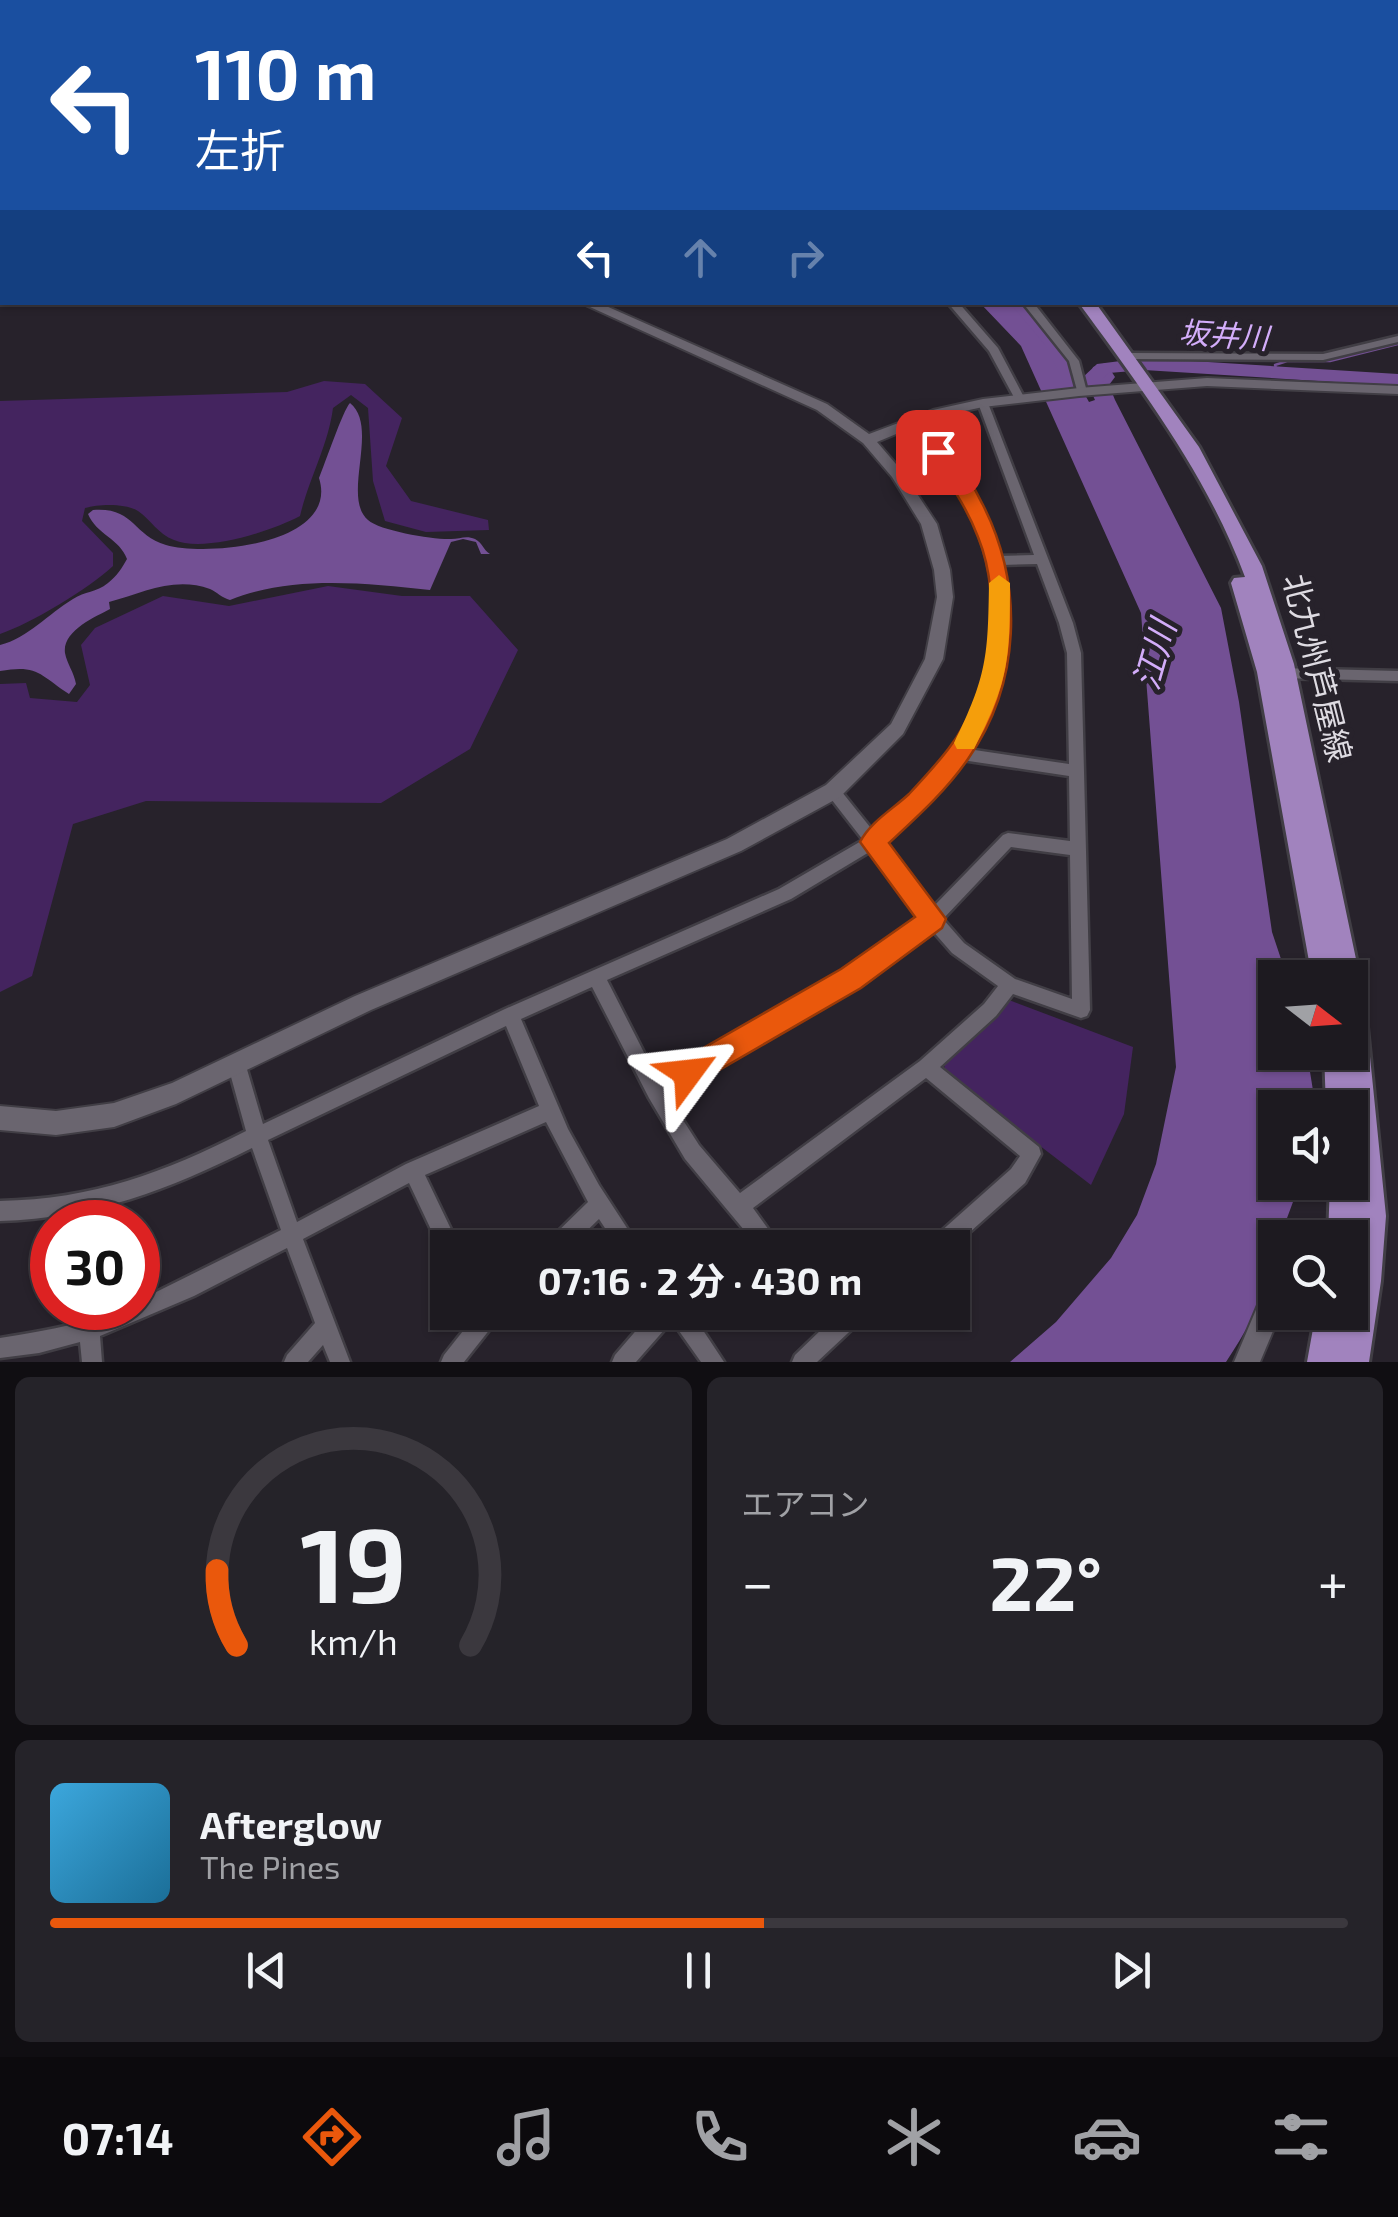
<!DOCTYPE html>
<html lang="ja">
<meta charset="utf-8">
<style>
body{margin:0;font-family:"Exo 2","Noto Sans JP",sans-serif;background:#252329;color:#f1f3f6;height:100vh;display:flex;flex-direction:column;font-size:38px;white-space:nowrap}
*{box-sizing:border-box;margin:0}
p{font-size:32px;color:#a0a1a5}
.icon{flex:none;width:55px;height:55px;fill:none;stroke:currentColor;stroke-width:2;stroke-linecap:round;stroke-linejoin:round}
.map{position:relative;height:1362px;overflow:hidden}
.sheet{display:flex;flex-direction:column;gap:15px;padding:15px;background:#100e12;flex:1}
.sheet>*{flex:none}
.hud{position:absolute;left:0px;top:0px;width:1400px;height:305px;box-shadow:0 2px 8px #0004,0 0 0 2px #3b383e;background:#1a4fa0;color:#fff;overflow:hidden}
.needle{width:65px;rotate:107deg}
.tools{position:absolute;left:1258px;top:960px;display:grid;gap:20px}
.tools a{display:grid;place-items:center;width:110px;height:110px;border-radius:0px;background:#1d1a20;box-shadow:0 2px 8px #0004,0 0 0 2px #3b383e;font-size:50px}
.speed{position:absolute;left:30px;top:1200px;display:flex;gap:20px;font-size:50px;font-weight:700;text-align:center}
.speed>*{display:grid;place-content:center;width:130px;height:130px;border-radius:50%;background:#1d1a20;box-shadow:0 2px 8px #0004,0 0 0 2px #3b383e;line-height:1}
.speed .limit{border:15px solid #d22;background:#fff;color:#111}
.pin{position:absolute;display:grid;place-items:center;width:85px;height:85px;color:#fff;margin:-42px;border-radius:20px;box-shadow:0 5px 15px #0006}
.me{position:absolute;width:110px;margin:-55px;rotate:60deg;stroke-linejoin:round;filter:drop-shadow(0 0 8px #0008)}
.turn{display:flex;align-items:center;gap:35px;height:210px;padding:0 30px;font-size:45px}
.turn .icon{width:130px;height:130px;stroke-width:2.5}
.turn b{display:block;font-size:70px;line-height:85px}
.lanes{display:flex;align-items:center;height:95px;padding:0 30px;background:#0003;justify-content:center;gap:50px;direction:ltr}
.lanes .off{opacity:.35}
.big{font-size:75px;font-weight:700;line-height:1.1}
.sheet .widget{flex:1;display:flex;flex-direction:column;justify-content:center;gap:15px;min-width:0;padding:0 35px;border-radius:15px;background:#252329}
.sheet .dial{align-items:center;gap:0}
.dial svg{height:260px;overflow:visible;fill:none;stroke:#3b383e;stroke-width:7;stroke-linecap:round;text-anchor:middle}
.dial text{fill:#f1f3f6;stroke:none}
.song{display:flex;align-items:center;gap:30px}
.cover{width:120px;height:120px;border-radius:15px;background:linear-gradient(135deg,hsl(200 70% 55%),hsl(200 70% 35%))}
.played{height:10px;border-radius:5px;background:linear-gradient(90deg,#ea580c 55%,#3b383e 55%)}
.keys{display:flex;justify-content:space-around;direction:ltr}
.heat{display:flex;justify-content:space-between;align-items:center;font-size:55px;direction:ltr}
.sheet .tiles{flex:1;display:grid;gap:15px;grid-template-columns:1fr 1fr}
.widget:last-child{grid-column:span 2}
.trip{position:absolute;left:430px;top:1230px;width:540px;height:100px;border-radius:0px;background:#1d1a20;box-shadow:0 2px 8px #0004,0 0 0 2px #3b383e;font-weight:700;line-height:100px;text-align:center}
.tab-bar{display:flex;height:160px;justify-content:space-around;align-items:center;background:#0c0a0d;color:#a0a1a5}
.tab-bar .icon{width:70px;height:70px}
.tab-bar .selected{color:#ea580c}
.tab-bar b{font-size:45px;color:#f1f3f6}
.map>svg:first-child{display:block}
.green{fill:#44245f}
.water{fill:#735094}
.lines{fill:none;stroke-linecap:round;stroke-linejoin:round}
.stream{stroke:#735094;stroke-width:2.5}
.river{fill:#735094;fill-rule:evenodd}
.minor-casing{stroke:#413e45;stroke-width:5}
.tertiary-casing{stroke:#413e45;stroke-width:4}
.primary-casing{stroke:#413e45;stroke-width:6}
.minor{fill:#6a656f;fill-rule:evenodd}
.tertiary{fill:#6a656f;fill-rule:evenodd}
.primary{fill:#a183be;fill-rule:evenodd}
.route{fill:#ea580c;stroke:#983908;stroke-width:2.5}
.slow{fill:#f59e0b}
.labels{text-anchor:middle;stroke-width:10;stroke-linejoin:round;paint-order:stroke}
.far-water-label{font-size:30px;font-style:italic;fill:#d3adfa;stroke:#27222b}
.street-label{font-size:32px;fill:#dedbe2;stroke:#27222b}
.water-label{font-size:35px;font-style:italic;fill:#d3adfa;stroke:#27222b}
</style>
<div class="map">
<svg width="1398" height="1362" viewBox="0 0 1398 1362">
<rect width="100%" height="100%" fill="#27222b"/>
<g class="green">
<path d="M324 381 365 384 402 418 386 466 411 501 488 520 489 530 426 532 385 521 373 481 368 408 351 395 333 408C328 446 309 478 300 516 272 531 204 553 174 540 158 534 151 520 138 511 125 503 99 504 85 508L82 521 113 553V566C90 588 30 624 0 634V401L287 392Z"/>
<path d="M328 586 402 596H470L518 650 470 749 381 803 146 801 73 824 32 976 0 992V684L26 683 30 698 77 702 90 685 81 645 95 628 163 596 229 606Z"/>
<path d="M1009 1000 1133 1047 1124 1114 1091 1185 945 1073 944 1063Z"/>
</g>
<g class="water">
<path d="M980 303H1021L1070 368 1089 402 1095 400 1088 385 1093 367 1106 363 1115 377 1109 385 1115 400 1221 608 1239 702 1272 932 1287 977 1275 978V1052L1307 1053 1315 1103 1314 1107 1275 1108V1182L1300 1183 1280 1237 1275 1238C1275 1281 1250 1326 1226 1362H1010L1056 1322 1111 1258 1137 1215 1156 1164 1176 1067 1141 613 1021 346Z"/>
<path d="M350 403C380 427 341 497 368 520 380 531 435 540 451 539 460 539 466 535 475 539 483 543 483 550 490 554H481L476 542 463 539 451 542 430 590C364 583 293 575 230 600 222 598 217 592 210 589 174 576 143 593 109 602L110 609C95 617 62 631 65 653 67 664 74 672 76 684L69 694C40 675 38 664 0 671V645C28 638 48 614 73 599 85 591 96 593 108 583 117 576 122 568 127 559 120 539 96 534 88 514L93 510C135 507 132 535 166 545 208 557 340 544 319 478 325 464 343 410 350 403Z"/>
</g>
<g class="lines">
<path class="stream" d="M1277 372 1275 365 1287 361H1330L1398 344"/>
<g class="river">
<path d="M1009 302H1028L1062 343 1081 379 1078 383H1064L1045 345Z"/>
<path d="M1144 358 1398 374V386L1144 370 1109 373 1102 379 1106 389 1103 393 1096 395 1089 393 1082 378 1097 364Z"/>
</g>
<defs>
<g id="minor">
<path d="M565 0H572L573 2H567Z"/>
<path d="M644 0H652L654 2H647Z"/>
<path d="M737 0H745L747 2H740Z"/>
<rect x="0" y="119" width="2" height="6"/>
<path d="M2 158V165L0 166V159Z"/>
<path d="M2 199V206L0 207V200Z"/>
<rect x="0" y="215" width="2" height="6"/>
<path d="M2 246V253L0 254V247Z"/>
<path d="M947 302H958L998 348 1025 399 1024 401H1016L989 351Z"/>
<path d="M1022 302H1033L1079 361 1087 392 1086 394H1078L1069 361Z"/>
<path d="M1398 336V342L1323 360 1129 359 1124 356 1129 353 1323 354Z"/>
<path d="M983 400 988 403 1073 623 1081 653 1090 1010 1087 1016 1081 1018 1013 994 996 1016 940 1067 1039 1147 1041 1154 1025 1183 952 1248H927L930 1241 1011 1169 1020 1156 926 1078 753 1208 782 1248H759L685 1159 649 1098 592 987 521 1019 568 1129 599 1185 640 1248H618L599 1219 569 1248H545L548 1241 588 1202 546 1122 425 1175 460 1248H448V1257L443 1255 409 1183 303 1239 350 1362H330L323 1345 308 1362H284L287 1355 315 1323 287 1248 194 1296 100 1336 102 1362H82L80 1342 39 1353 0 1358V1338C25 1334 49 1330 74 1324 95 1318 115 1308 138 1308V1301L281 1230 252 1148C168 1190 95 1218 0 1221V1201C94 1199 163 1173 246 1131L228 1066 231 1060 237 1057 243 1060 246 1066 263 1124 505 1009 779 889 863 840 828 795 826 791 828 787 833 785 838 787 874 832C900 808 934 779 954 750 966 732 975 708 981 687 1007 606 991 532 939 465 929 451 915 439 903 426V422H911C949 461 984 502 999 556L1034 555 978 403ZM1037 564 1059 623 1067 653 1069 764 968 749C997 692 1018 630 1001 565ZM962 760 1069 776 1070 841 1008 833 1003 835 933 907 883 843 923 804ZM1011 847 1070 855 1072 999 1015 979 964 943 943 919ZM871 851 921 917 845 972 658 1080 607 980 791 899ZM931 929 952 953 998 986 984 1004 920 1061 740 1193 699 1145 667 1095 857 984ZM506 1026 539 1106 406 1164 297 1222 268 1140Z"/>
<path d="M1279 668 1398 671V681L1279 678 1272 673Z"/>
<path d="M478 1312H501L498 1319 464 1362H441L444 1355Z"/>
<path d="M652 1312H691L724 1362H701L672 1321 636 1362H612L615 1355Z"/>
<path d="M814 1312H837L838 1314 840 1312H866L863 1319 817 1362H792L795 1355 823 1328Z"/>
</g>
<g id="tertiary">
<path d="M0 236 2 237V243L0 244Z"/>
<path d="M579 302H597L827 404 869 434 933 410 983 399 1079 388 1207 378 1398 386V394L1207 386 1079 396 983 407 937 417 877 442 902 471 937 524 950 570 953 597 943 659 903 734 840 797 741 851 371 1010 176 1104 114 1127 56 1135 0 1130V1106L56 1111 114 1103 172 1083 355 996 727 839 826 785 891 724 925 659 937 597 934 570 921 524 892 477 863 443 817 410Z"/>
<path d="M1275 1282V1312H1281L1260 1362H1234L1266 1286Z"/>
</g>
<g id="primary">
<path d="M785 0H797L798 2H786Z"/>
<path d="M0 55 2 56V62L0 63Z"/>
<path d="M1078 302H1095L1199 447 1262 566 1294 664 1360 978 1356 986 1364 997 1386 1216 1381 1281 1369 1362H1307L1316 1312H1350V1238H1328L1330 1182H1350V1108H1326L1324 1052H1350V978H1312L1257 672 1231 583 1234 578 1245 577C1207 475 1142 389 1078 302Z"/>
</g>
</defs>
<use href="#minor" class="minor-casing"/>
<use href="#tertiary" class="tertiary-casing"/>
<use href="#primary" class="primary-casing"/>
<use href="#minor" class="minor"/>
<use href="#tertiary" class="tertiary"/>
<use href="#primary" class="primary"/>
</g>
<path class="route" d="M938 446C959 452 973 487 983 505 1024 586 1021 683 968 759 946 791 917 817 889 843L946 919 942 928 861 988 688 1088 677 1083 673 1073 677 1063 841 969 915 917 860 842C870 822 893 809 909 794 923 779 937 764 949 748 991 694 1004 601 978 537 966 505 947 479 928 452Z"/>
<path class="slow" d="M999 575 1010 583C1010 659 1009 681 974 749H957L954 743C987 676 988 656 989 583Z"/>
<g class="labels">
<g class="far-water-label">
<text transform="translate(1224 336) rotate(4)" y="10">坂井川</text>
</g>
<g class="street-label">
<text transform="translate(1317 668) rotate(76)" y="11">北九州芦屋線</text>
</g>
<g class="water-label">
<text transform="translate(1155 655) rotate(-74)" y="12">江川</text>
</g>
</g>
</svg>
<div class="tools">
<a><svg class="needle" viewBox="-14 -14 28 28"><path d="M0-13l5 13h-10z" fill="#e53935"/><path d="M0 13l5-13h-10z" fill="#a0a1a5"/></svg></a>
<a><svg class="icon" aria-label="sound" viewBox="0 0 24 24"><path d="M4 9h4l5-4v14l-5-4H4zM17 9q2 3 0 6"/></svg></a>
<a><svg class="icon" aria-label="search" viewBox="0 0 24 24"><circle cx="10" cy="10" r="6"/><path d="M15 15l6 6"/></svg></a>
</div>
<div class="speed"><div class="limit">30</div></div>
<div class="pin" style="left:938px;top:452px;background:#d93025"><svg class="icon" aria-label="arrive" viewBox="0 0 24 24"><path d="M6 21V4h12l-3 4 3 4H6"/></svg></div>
<svg class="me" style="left:688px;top:1073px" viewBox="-20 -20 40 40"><path d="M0-17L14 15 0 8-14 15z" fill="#ea580c" stroke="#fff" stroke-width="4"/></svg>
<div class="trip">07:16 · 2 分 · 430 m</div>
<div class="hud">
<div class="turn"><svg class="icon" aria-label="left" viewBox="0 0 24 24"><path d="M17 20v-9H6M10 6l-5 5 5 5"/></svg><div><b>110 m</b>左折</div></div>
<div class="lanes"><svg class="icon" aria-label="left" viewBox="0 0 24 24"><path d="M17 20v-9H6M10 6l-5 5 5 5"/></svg><svg class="icon off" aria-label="ahead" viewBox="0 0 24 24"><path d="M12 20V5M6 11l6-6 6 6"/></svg><svg class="icon off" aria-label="right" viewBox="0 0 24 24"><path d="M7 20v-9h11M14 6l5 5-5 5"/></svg></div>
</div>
</div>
<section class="sheet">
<div class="tiles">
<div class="widget dial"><svg viewBox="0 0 100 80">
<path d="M14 69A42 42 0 1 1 86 69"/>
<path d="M14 69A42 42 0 0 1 8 46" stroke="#ea580c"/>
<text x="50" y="56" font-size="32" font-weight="700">19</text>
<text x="50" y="72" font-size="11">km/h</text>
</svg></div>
<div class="widget"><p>エアコン</p>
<div class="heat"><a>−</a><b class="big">22°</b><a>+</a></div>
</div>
<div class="widget">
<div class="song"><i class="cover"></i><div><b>Afterglow</b><p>The Pines</p></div></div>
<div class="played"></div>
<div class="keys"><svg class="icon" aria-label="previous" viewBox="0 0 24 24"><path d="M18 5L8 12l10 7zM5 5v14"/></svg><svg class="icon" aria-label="pause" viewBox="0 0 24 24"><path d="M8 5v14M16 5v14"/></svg><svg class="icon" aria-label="next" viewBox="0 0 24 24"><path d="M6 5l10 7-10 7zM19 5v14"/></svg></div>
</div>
</div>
</section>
<nav class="tab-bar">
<b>07:14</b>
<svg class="icon selected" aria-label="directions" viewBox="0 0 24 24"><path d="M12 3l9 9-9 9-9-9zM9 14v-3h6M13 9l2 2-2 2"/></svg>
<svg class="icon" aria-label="music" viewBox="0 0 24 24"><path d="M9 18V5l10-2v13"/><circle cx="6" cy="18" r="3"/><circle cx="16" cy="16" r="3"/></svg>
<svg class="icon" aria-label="phone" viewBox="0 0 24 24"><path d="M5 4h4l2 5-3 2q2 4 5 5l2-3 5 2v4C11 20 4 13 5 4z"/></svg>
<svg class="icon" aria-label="climate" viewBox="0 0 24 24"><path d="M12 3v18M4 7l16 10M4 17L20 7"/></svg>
<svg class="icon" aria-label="car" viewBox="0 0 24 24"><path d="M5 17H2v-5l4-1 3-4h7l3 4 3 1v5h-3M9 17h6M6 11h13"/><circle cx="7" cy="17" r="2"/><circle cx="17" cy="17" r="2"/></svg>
<svg class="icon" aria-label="filters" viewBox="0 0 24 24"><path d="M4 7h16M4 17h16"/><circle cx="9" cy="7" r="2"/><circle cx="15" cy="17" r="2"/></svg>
</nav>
